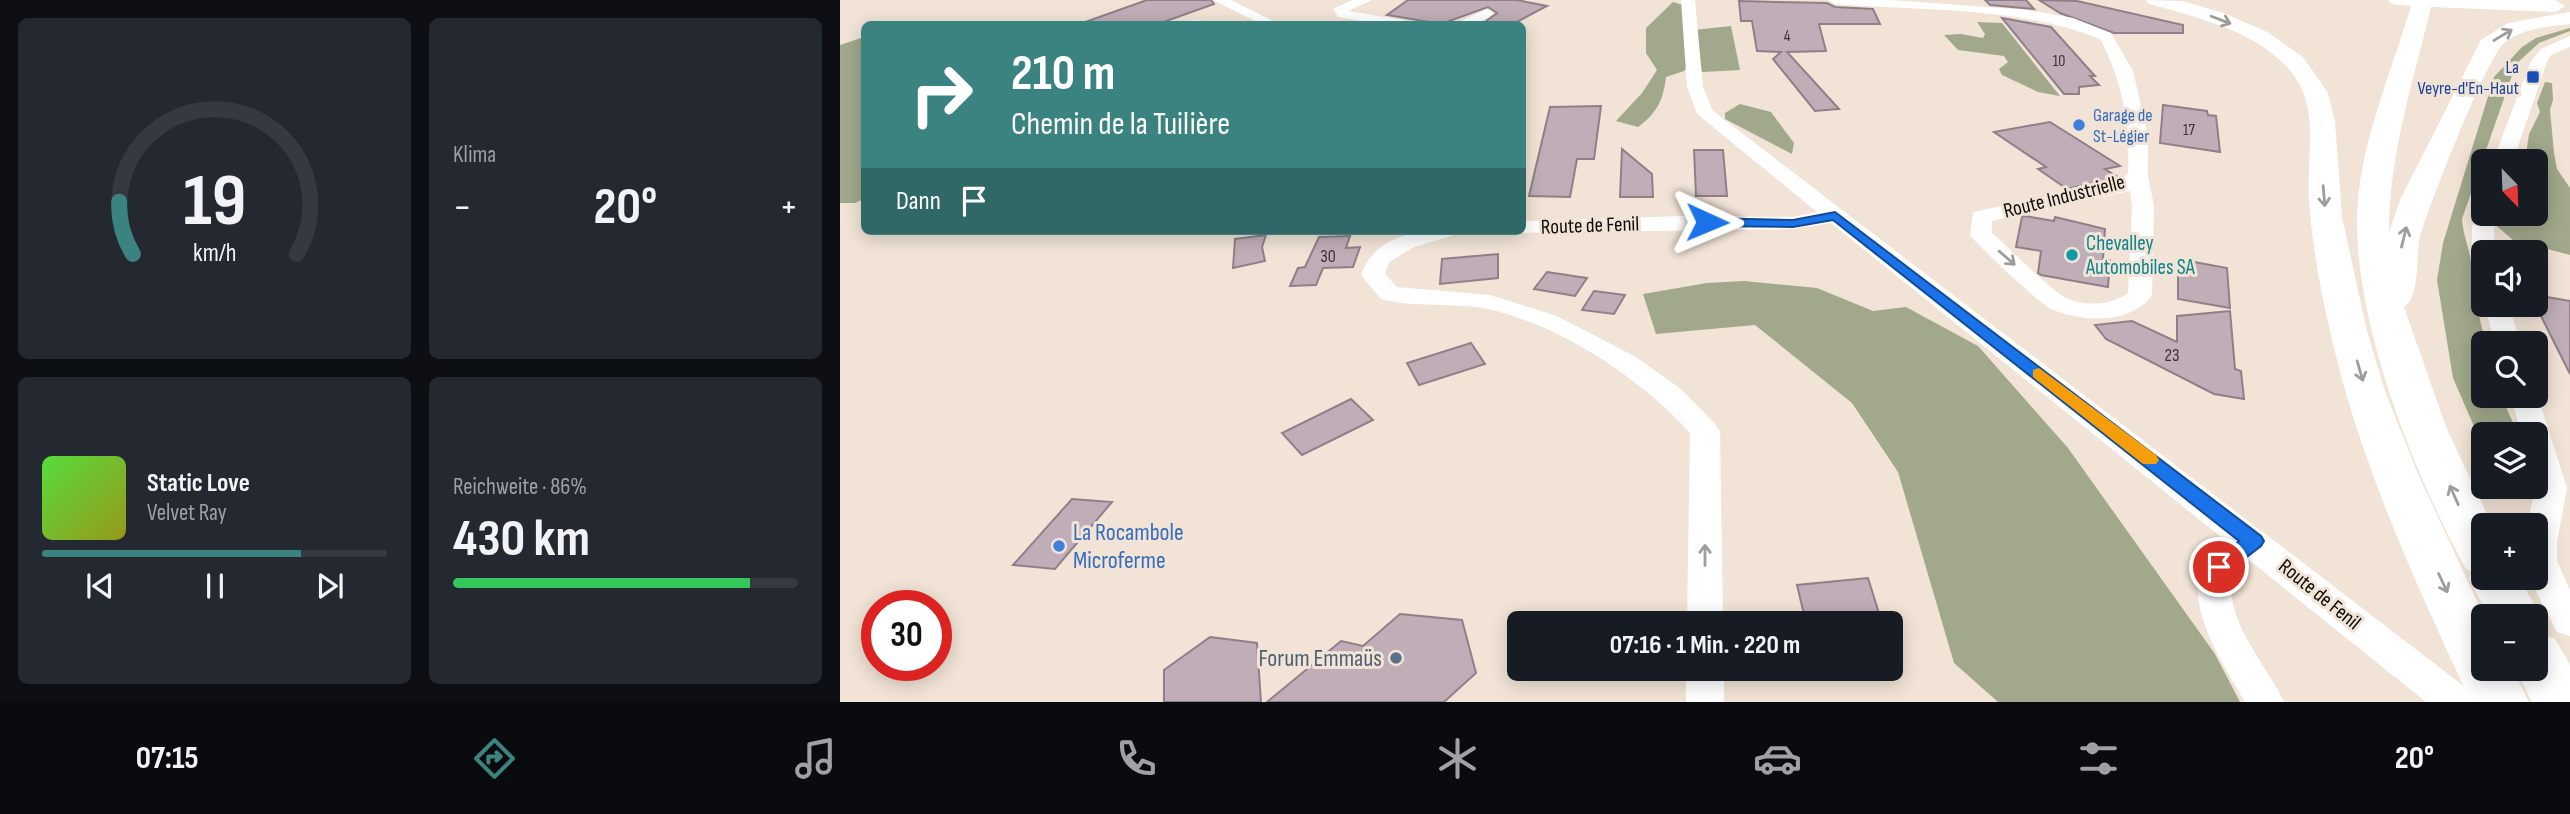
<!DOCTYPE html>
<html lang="de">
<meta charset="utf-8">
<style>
body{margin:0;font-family:"Sofia Sans Condensed",sans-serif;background:#242831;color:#f1f3f6;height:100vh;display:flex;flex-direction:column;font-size:26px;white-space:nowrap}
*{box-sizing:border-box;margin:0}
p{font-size:23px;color:#9ea1a6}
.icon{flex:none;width:38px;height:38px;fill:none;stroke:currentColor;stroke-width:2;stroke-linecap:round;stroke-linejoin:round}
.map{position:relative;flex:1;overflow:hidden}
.panel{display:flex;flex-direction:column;gap:18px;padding:18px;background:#0d0f14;width:840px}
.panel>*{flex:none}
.banner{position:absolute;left:21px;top:21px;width:665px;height:214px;border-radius:10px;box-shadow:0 4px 18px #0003;background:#3b8381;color:#fff;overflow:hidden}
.needle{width:46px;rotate:157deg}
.controls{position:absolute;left:1631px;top:149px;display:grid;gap:14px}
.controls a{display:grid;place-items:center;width:77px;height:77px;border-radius:10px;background:#171b24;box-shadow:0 4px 18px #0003;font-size:35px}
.speed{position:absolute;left:21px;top:590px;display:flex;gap:14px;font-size:35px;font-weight:700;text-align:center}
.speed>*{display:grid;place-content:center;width:91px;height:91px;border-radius:50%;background:#171b24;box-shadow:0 4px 18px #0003;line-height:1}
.speed .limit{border:10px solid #d22;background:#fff;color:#111}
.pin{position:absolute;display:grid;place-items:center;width:60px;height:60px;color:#fff;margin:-30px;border:4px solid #fff;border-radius:50%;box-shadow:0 2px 7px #0007}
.me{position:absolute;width:77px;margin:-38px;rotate:91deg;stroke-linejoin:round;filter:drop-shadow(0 0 5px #0008)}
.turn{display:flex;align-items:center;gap:24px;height:147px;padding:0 35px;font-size:32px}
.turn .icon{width:91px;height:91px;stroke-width:2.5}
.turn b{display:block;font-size:49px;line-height:60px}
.then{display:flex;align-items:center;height:66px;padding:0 35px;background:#0003;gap:14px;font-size:26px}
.big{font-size:52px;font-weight:700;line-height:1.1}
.panel .card{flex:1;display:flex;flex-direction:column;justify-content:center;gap:10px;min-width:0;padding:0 24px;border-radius:10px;background:#242831}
.panel .dial{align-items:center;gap:0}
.dial svg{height:182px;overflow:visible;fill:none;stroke:#363941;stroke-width:7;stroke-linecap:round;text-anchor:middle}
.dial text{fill:#f1f3f6;stroke:none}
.song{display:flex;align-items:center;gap:21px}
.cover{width:84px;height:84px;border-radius:10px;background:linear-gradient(135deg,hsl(110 70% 55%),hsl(60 70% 35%))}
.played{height:7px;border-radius:4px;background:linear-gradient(90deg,#3b8381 75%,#363941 75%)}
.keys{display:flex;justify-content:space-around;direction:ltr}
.heat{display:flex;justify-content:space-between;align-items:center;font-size:38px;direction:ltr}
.charge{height:10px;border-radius:5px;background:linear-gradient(90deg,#34c759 86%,#363941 0)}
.panel .tiles{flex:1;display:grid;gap:18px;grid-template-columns:repeat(2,1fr)}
.trip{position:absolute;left:667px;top:611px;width:396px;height:70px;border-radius:10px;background:#171b24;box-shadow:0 4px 18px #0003;font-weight:700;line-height:70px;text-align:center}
.tabs{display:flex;height:112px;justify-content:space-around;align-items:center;background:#090b0e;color:#9ea1a6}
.tabs .icon{width:49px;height:49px}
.tabs .current{color:#3b8381}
.tabs b{font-size:32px;color:#f1f3f6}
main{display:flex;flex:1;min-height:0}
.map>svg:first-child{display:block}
.forest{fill:#a2a88b}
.building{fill:#bfadb7;stroke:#907f88;stroke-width:2}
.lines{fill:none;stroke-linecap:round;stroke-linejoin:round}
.minor{fill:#fff;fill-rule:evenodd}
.highway{fill:#fff;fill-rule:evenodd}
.oneway{stroke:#9f9d9b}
.route{fill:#1a73e8;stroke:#114b97;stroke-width:2}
.slow{fill:#f59e0b}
.transit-dot{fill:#1a4fb4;stroke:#f1e4d6;stroke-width:2.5}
.shop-dot{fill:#3f7fe0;stroke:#f1e4d6;stroke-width:2.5}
.culture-dot{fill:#0f9aa8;stroke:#f1e4d6;stroke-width:2.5}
.service-dot{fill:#5c6f8a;stroke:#f1e4d6;stroke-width:2.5}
.labels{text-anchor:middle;stroke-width:6;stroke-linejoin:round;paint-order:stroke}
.far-number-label{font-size:16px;fill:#3b3432}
.far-transit-label{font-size:18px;fill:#164399;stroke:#f1e4d6;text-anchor:end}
.far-shop-label{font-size:18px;fill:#366cbe;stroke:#f1e4d6;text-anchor:start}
.number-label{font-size:18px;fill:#3b3432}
.street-label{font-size:21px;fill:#0f0b06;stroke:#f1e4d6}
.culture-label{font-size:21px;fill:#0d838f;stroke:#f1e4d6;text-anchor:start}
.near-shop-label{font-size:24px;fill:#366cbe;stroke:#f1e4d6;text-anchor:start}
.near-service-label{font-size:24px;fill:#4e5e75;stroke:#f1e4d6;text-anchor:end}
</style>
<main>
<section class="panel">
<div class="tiles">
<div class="card dial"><svg viewBox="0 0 100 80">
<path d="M14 69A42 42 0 1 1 86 69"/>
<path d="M14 69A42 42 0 0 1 8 46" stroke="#3b8381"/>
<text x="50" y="56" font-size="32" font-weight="700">19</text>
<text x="50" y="72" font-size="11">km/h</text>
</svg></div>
<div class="card"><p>Klima</p>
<div class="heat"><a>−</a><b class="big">20°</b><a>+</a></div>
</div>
<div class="card">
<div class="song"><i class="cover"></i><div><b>Static Love</b><p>Velvet Ray</p></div></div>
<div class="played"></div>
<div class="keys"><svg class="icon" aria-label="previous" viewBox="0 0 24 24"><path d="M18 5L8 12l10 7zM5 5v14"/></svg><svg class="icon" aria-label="pause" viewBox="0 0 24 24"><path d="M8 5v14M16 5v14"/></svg><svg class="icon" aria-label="next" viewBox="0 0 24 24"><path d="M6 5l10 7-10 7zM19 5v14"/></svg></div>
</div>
<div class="card"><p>Reichweite · 86%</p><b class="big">430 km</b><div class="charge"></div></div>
</div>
</section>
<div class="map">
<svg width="1730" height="702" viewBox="0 0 1730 702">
<rect width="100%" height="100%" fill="#f1e4d6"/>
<g class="forest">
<path d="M833 2 850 7 854 30 891 26 900 70 863 72 853 67V59L844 71 826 77C823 101 817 113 798 127L776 121 802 93 817 70 806 53V28Z"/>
<path d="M1137 22 1162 23 1220 96 1198 92 1162 75 1159 69 1168 62 1164 56 1118 50 1104 35 1121 34 1143 38 1145 34Z"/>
<path d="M1730 28V31L1699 43 1676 64 1622 219C1623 235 1629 247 1631 262 1634 290 1638 315 1646 343H1643V396H1661L1678 434H1643V447L1613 378 1597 280 1603 243 1654 77 1682 47 1696 38Z"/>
<path d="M24 37V199L15 203H0V45Z"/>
<path d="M1705 82 1712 83 1713 100 1710 110 1714 153 1717 169 1730 188V255L1673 240 1652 222 1661 214H1696V161H1685L1689 134 1700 112 1697 103Z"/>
<path d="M900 104 931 112 954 143 952 154 885 119V113Z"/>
<path d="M904 281 977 288 1033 311 1066 307 1138 346 1228 448 1375 654 1400 702H1158L1114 663 1058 472 1012 403 915 325 816 334 803 294 867 283Z"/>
</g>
<g class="building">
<path d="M307 0H371L374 4 318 24H246L245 22Z"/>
<path d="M568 0H677L707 6 673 24 645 22 657 13 648 7 601 24 547 15Z"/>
<path d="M1145 0H1186L1194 9 1150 5Z"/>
<path d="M1199 0 1237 1 1343 25V33H1274L1220 13Z"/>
<path d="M899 1 987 3 995 7 1033 9 1040 24H979L986 51 947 52 999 109 975 111 933 59 941 52 917 51 912 21H901Z"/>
<path d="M1162 18 1211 27 1255 76H1250L1259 85 1239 87V94H1224Z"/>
<path d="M1323 105 1367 111 1368 115 1376 116 1380 152 1320 143Z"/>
<path d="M761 106 754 159H737L730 197 689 196 710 107Z"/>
<path d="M1210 122 1280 166 1265 169 1278 177 1227 189 1198 169 1206 167 1154 132Z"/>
<path d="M782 149 812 174 813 197H780Z"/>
<path d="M854 150H883L887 196H856Z"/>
<path d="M1185 216 1214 221 1215 217 1265 229 1263 259 1270 260 1268 287 1201 275 1198 273 1201 251 1176 247 1182 217Z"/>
<path d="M426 235 422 247 425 261 393 268 395 239Z"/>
<path d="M510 236 506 248 520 247 513 267 483 268 476 285 450 286 458 268 465 267 479 237Z"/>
<path d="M658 254V278L600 284 602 259Z"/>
<path d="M1338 259 1387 268 1390 308 1338 299Z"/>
<path d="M707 272 747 278 735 296 694 289Z"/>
<path d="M754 291 785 295 774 314 742 310Z"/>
<path d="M1696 295 1730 301V374L1695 304Z"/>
<path d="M1390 311 1395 369 1401 371 1404 399 1374 394 1266 339 1255 325 1292 321 1337 342V316Z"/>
<path d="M631 343 645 364 579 385 567 363Z"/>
<path d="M511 399 533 420 462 455 442 433Z"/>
<path d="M232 499 272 502 215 569 173 565Z"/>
<path d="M1028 578 1042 623H966L957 585Z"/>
<path d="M560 614 622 620 636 673 604 702H427L501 641 523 646Z"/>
<path d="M370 637 417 643 421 702H324V670Z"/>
</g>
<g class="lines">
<g class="minor">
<path d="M373 0H391L439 24H421Z"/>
<path d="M512 0H532L508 11 563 20 570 24H540L498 17 493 9Z"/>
<path d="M841 0H855L863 87 873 111 1629 690 1634 702H1586L1409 560 1394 572C1380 617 1427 664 1444 702H1405C1379 657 1325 580 1386 541L991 223 953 229 674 233 682 231V221L843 216 953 217 977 212 857 114 847 87Z"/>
<path d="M988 0H1051L1187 10 1233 18 1271 33 1293 71 1308 136V176L1314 206 1312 295C1291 325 1242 322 1211 309 1199 303 1139 247 1130 235L1133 212 1278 181 1288 174C1290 125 1283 82 1260 39 1178 6 1082 11 995 4ZM1290 191 1292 206 1288 293C1273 305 1244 307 1226 298 1207 287 1171 250 1152 233V221Z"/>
<path d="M647 9 654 13C643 23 628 25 614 24Z"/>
<path d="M360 20 367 24H346L348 21Z"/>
<path d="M1730 36V47L1711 55 1707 62 1673 161H1653L1691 61 1701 49Z"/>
<path d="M1639 209H1643V214H1658L1654 227V252H1643V266L1632 259V227Z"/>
<path d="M579 231H614L611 236 574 247 549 262 545 274 557 287 650 295 717 316 796 357 841 389 875 424 880 431 883 623H847L850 433C800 378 722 326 648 309 613 302 576 308 541 299L521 275C532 246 551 239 579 231Z"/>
<path d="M1644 304H1668L1681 343H1655Z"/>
<path d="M1696 391 1727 488 1717 542V561L1730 590V636L1717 632 1689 578H1696V525H1687L1696 486V434H1681L1671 396H1696Z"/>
<rect x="846" y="668" width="38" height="34"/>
</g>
<g class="highway">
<path d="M1306 0 1343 1 1386 14 1427 32 1463 57 1488 93 1495 122 1502 217 1527 331 1545 391 1577 472 1644 616 1643 668H1672L1689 702H1631C1575 582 1519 461 1490 331 1480 288 1472 244 1469 200 1466 162 1479 115 1457 80 1426 33 1360 18 1309 4Z"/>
<path d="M1548 0H1715L1725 6 1715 12 1591 7C1573 83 1549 154 1549 232L1560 200 1641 40 1668 23 1730 12V24C1707 27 1682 28 1664 43 1647 57 1585 214 1579 241 1576 259 1580 297 1564 307L1606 427 1652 525H1643V578H1680L1700 616 1696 625V616H1648L1629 578 1632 572 1626 569C1572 470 1505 304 1519 190 1527 127 1553 67 1571 6L1551 4Z"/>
<path d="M1696 633 1715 639 1730 665V702H1692L1677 673 1675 668H1696Z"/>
</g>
</g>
<defs><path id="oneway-shaft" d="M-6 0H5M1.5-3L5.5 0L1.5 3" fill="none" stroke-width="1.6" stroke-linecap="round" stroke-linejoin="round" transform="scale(1.75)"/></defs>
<g class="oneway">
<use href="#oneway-shaft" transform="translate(1381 20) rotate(21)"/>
<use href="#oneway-shaft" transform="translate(1663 35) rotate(-31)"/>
<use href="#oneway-shaft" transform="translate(1484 196) rotate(85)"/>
<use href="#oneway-shaft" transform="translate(1564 237) rotate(-76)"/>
<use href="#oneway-shaft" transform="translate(1167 258) rotate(41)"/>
<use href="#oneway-shaft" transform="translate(1520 371) rotate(74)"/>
<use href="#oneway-shaft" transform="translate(1614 495) rotate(-114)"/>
<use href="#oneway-shaft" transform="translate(865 555) rotate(-90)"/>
<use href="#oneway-shaft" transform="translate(1603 583) rotate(65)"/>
</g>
<path class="route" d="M995 212 1421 536 1424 541 1421 546 1386 573H1372L1369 567 1399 541 993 220 953 227 867 226 861 222 867 218 953 220Z"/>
<path class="slow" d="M1199 368 1316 455 1319 460 1316 464H1303L1193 377V370Z"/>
<rect class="transit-dot" x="1686" y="70" width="14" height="14" rx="3.5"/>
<g class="shop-dot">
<circle cx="1239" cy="125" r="7"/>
<circle cx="219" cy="546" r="7"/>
</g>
<circle class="culture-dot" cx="1232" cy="255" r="7"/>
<circle class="service-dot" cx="556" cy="658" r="7"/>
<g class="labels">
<g class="far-number-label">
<text x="947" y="41">4</text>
<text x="1219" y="66">10</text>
<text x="1349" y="135">17</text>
</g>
<g class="far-transit-label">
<text x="1679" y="73">La<tspan x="1679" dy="21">Veyre-d'En-Haut</tspan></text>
</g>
<g class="far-shop-label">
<text x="1253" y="121">Garage de<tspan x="1253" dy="21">St-Légier</tspan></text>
</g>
<g class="number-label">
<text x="488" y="262">30</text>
<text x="1332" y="361">23</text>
</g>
<g class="street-label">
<text transform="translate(1224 196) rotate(-14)" y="7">Route Industrielle</text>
<text transform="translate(750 225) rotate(-2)" y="7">Route de Fenil</text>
<text transform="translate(1480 594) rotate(39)" y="7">Route de Fenil</text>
</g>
<g class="culture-label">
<text x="1246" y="250">Chevalley<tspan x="1246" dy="24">Automobiles SA</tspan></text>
</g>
<g class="near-shop-label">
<text x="233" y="540">La Rocambole<tspan x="233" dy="28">Microferme</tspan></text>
</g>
<g class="near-service-label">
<text x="542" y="666">Forum Emmaüs</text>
</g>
</g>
</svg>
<div class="controls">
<a><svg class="needle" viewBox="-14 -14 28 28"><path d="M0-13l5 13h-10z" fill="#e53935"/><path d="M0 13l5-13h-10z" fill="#9ea1a6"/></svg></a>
<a><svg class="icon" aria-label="sound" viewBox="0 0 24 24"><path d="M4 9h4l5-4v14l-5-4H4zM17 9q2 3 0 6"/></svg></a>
<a><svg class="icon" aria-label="search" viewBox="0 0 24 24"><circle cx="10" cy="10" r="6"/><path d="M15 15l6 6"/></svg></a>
<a><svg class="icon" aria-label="layers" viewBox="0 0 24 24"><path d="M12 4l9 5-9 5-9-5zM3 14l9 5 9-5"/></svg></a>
<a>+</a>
<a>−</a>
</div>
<div class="speed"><div class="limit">30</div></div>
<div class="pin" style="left:1379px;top:567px;background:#d93025"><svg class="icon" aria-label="arrive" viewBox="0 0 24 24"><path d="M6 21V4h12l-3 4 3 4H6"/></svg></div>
<svg class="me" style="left:867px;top:222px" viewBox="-20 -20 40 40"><path d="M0-17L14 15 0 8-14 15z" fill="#1a73e8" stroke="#fff" stroke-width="4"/></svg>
<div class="trip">07:16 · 1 Min. · 220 m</div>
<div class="banner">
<div class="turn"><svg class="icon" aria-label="right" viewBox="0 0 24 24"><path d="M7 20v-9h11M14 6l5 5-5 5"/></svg><div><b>210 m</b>Chemin de la Tuilière</div></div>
<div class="then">Dann<svg class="icon" aria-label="arrive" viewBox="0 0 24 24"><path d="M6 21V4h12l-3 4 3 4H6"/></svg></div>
</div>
</div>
</main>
<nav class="tabs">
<b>07:15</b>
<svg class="icon current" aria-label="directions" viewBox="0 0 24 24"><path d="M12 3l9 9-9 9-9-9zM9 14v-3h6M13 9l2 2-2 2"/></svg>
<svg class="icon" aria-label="music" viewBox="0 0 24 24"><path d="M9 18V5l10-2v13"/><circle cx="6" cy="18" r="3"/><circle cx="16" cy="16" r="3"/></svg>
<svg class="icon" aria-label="phone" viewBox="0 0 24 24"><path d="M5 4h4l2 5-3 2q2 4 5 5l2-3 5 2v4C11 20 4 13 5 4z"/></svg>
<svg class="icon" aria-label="climate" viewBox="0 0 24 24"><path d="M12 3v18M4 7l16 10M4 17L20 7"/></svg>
<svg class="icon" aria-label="car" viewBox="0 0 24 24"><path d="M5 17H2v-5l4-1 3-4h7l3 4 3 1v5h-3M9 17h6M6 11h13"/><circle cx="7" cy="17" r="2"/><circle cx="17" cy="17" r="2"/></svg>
<svg class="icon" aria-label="filters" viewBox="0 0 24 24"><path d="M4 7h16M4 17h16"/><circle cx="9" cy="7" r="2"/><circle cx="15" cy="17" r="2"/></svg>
<b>20°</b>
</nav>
